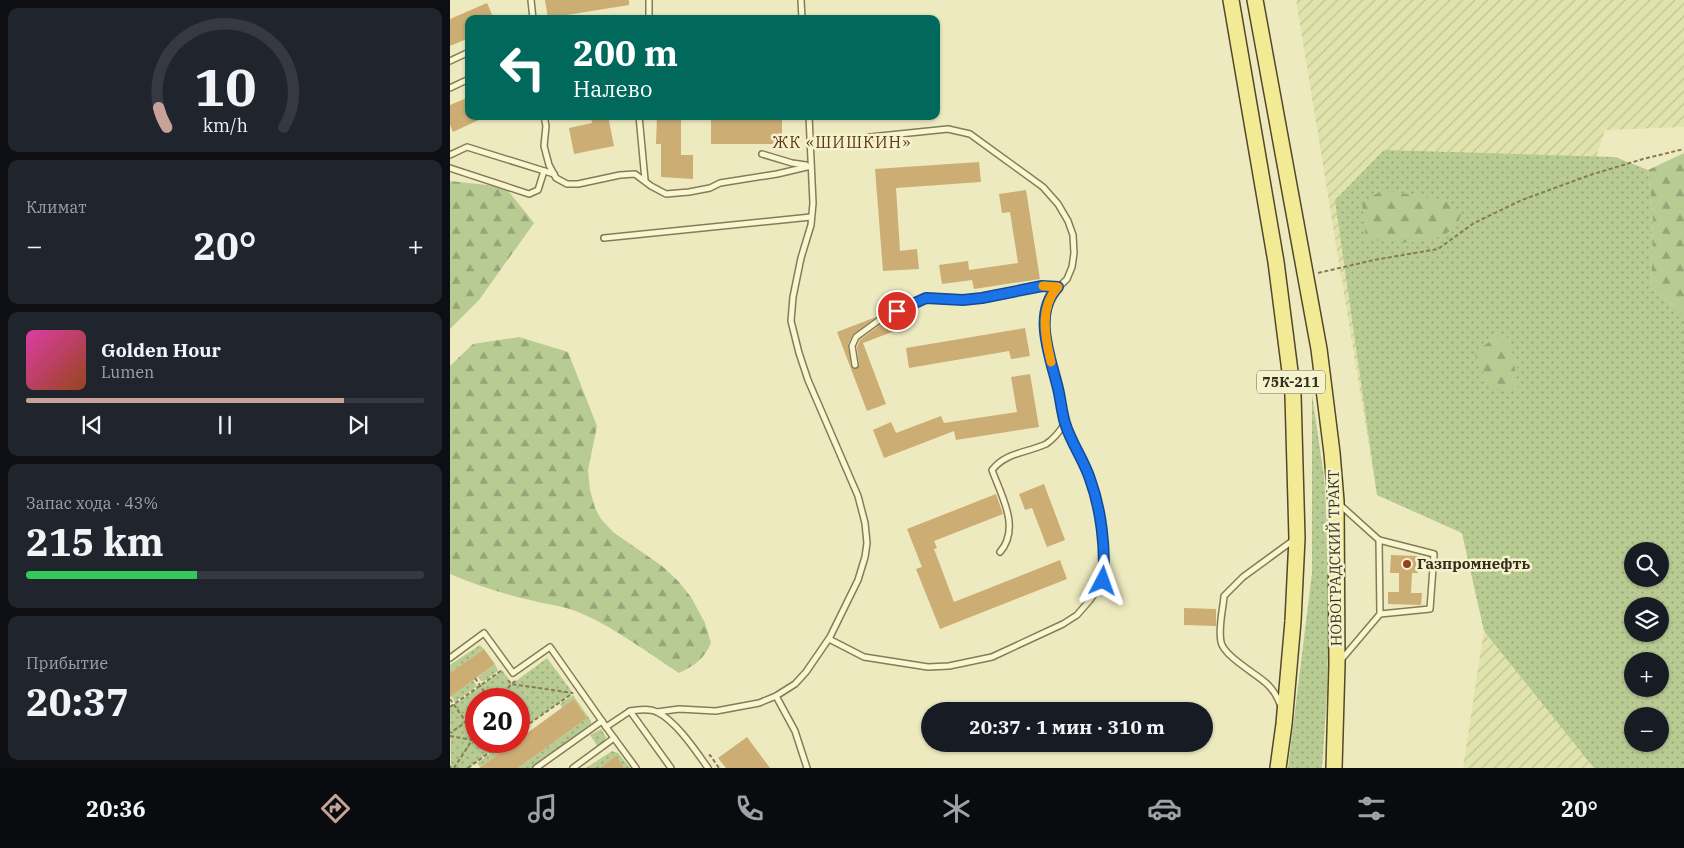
<!DOCTYPE html>
<html lang="ru">
<meta charset="utf-8">
<style>
body{margin:0;font-family:"IBM Plex Serif",serif;background:#20242c;color:#f1f3f6;height:100vh;display:flex;flex-direction:column;font-size:19px;white-space:nowrap}
*{box-sizing:border-box;margin:0}
p{font-size:16px;color:#9ea1a6}
.icon{flex:none;width:28px;height:28px;fill:none;stroke:currentColor;stroke-width:2;stroke-linecap:round;stroke-linejoin:round}
.map{position:relative;flex:1;overflow:hidden}
.sheet{display:flex;flex-direction:column;gap:8px;padding:8px;background:#0d0f14;width:450px}
.sheet>*{flex:none}
.guide{position:absolute;left:15px;top:15px;width:475px;height:105px;border-radius:10px;box-shadow:0 1px 4px #0004;background:#00695c;color:#fff;overflow:hidden}
.fabs{position:absolute;left:1174px;top:542px;display:grid;gap:10px}
.fabs a{display:grid;place-items:center;width:45px;height:45px;border-radius:50%;background:#171b24;box-shadow:0 1px 4px #0004;font-size:25px}
.speed{position:absolute;left:15px;top:688px;display:flex;gap:10px;font-size:25px;font-weight:700;text-align:center}
.speed>*{display:grid;place-content:center;width:65px;height:65px;border-radius:50%;background:#171b24;box-shadow:0 1px 4px #0004;line-height:1}
.speed .limit{border:8px solid #d22;background:#fff;color:#111}
.pin{position:absolute;display:grid;place-items:center;width:42px;height:42px;color:#fff;margin:-21px;border:2px solid #fff;border-radius:50%;box-shadow:0 1px 5px #0007}
.me{position:absolute;width:55px;margin:-28px;rotate:4deg;stroke-linejoin:round;filter:drop-shadow(0 0 4px #0008)}
.turn{display:flex;align-items:center;gap:18px;height:105px;padding:0 25px;font-size:22px}
.turn .icon{width:65px;height:65px;stroke-width:2.5}
.turn b{display:block;font-size:35px;line-height:42px}
.big{font-size:38px;font-weight:700;line-height:1.1}
.sheet .card{flex:1;display:flex;flex-direction:column;justify-content:center;gap:8px;min-width:0;padding:0 18px;border-radius:10px;background:#20242c}
.sheet .dial{align-items:center;gap:0}
.dial svg{height:130px;overflow:visible;fill:none;stroke:#363941;stroke-width:7;stroke-linecap:round;text-anchor:middle}
.dial text{fill:#f1f3f6;stroke:none}
.song{display:flex;align-items:center;gap:15px}
.cover{width:60px;height:60px;border-radius:8px;background:linear-gradient(135deg,hsl(320 70% 55%),hsl(20 70% 35%))}
.played{height:5px;border-radius:2px;background:linear-gradient(90deg,#c8a299 80%,#363941 80%)}
.keys{display:flex;justify-content:space-around;direction:ltr}
.heat{display:flex;justify-content:space-between;align-items:center;font-size:28px;direction:ltr}
.charge{height:8px;border-radius:4px;background:linear-gradient(90deg,#34c759 43%,#363941 0)}
.trip{position:absolute;left:471px;top:702px;width:292px;height:50px;border-radius:25px;background:#171b24;box-shadow:0 1px 4px #0004;font-weight:700;line-height:50px;text-align:center}
.menu{display:flex;height:80px;justify-content:space-around;align-items:center;background:#090b0e;color:#9ea1a6}
.menu .icon{width:35px;height:35px}
.menu .on{color:#c8a299}
.menu b{font-size:22px;color:#f1f3f6}
main{display:flex;flex:1;min-height:0}
.map>svg:first-child{display:block}
.farmland{fill:url(#farmland-furrows);fill-rule:evenodd}
.grass{fill:url(#grass-dots);fill-rule:evenodd}
.forest{fill:url(#forest-firs)}
.building{fill:#ccad74}
.lines{fill:none;stroke-linecap:round;stroke-linejoin:round}
.service-casing{stroke:#867b57;stroke-width:8}
.primary-casing{stroke:#53472c;stroke-width:18}
.path{stroke:#867b57;stroke-width:2;stroke-dasharray:4 2.5;stroke-linecap:butt}
.service{stroke:#f9f6d2;stroke-width:5}
.primary{stroke:#f2ea95;stroke-width:15}
.route-casing{stroke:#114b97;stroke-width:12}
.route{stroke:#1a73e8;stroke-width:9}
.slow{stroke:#f59e0b;stroke-width:9}
.poi-dot{fill:#953f27;stroke:#f5f3ce;stroke-width:2}
.labels{text-anchor:middle;stroke-width:5;stroke-linejoin:round;paint-order:stroke}
.shield{fill:#f5f3ce;stroke:#6f6951;stroke-width:1}
.shield-label{font-size:14px;font-weight:bold;fill:#352e1c}
.street-label{font-size:15px;fill:#352e1c;stroke:#f5f3ce}
.poi-label{font-size:15px;font-weight:bold;fill:#352e1c;stroke:#f5f3ce;text-anchor:start}
.neighbourhood-label{font-size:16px;letter-spacing:1px;fill:#623a1b;stroke:#f5f3ce}
</style>
<main>
<section class="sheet">
<div class="card dial"><svg viewBox="0 0 100 80">
<path d="M14 69A42 42 0 1 1 86 69"/>
<path d="M14 69A42 42 0 0 1 9 57" stroke="#c8a299"/>
<text x="50" y="56" font-size="32" font-weight="700">10</text>
<text x="50" y="72" font-size="11">km/h</text>
</svg></div>
<div class="card"><p>Климат</p>
<div class="heat"><a>−</a><b class="big">20°</b><a>+</a></div>
</div>
<div class="card">
<div class="song"><i class="cover"></i><div><b>Golden Hour</b><p>Lumen</p></div></div>
<div class="played"></div>
<div class="keys"><svg class="icon" aria-label="previous" viewBox="0 0 24 24"><path d="M18 5L8 12l10 7zM5 5v14"/></svg><svg class="icon" aria-label="pause" viewBox="0 0 24 24"><path d="M8 5v14M16 5v14"/></svg><svg class="icon" aria-label="next" viewBox="0 0 24 24"><path d="M6 5l10 7-10 7zM19 5v14"/></svg></div>
</div>
<div class="card"><p>Запас хода · 43%</p><b class="big">215 km</b><div class="charge"></div></div>
<div class="card"><p>Прибытие</p><b class="big">20:37</b></div>
</section>
<div class="map">
<svg width="1234" height="768" viewBox="0 0 1234 768">
<defs>
<pattern id="farmland-furrows" width="10" height="10" patternUnits="userSpaceOnUse" patternTransform="scale(1.25)"><rect width="10" height="10" fill="#e0e3ac"/><path d="M-1 1l2-2M0 10L10 0M9 11l2-2" fill="none" stroke="#c1c393"/></pattern>
<pattern id="grass-dots" width="8" height="8" patternUnits="userSpaceOnUse" patternTransform="scale(1.25)"><rect width="8" height="8" fill="#b8cb93"/><path d="M2 2h.1M6 6h.1" fill="none" stroke="#96a577" stroke-width="1.8" stroke-linecap="round"/></pattern>
<pattern id="forest-firs" width="22" height="20" patternUnits="userSpaceOnUse" patternTransform="scale(1.25)"><rect width="22" height="20" fill="#b8cb93"/><path d="M5 1l3.5 6h-7zM16 11l3.5 6h-7z" fill="#96a577"/></pattern>
</defs>
<rect width="100%" height="100%" fill="#eeeabf"/>
<path class="farmland" d="M846 0H1234V127L1155 130 1132 201 1234 521V768H1013L1034 630 1012 533 927 495ZM1182 551H1210V579H1182ZM1182 606H1210V634H1182ZM1182 661H1210V689H1182ZM1182 716H1210V744H1182Z"/>
<g class="grass">
<path d="M934 150 1165 157 1198 170 1203 216 1201 288 1234 314V768H1144L1034 631 1012 533 927 495 885 200ZM1047 337 1060 339 1067 389 1024 353ZM1182 551H1210V579H1182ZM1182 606H1210V634H1182ZM1182 661H1210V689H1182ZM1182 716H1210V744H1182Z"/>
<path d="M862 394 874 477 880 565 877 692 872 768H838L862 573Z"/>
<path d="M30 645 34 649 0 673V665Z"/>
<path d="M97 658 123 693 69 731V699H26V741H55L18 768H1L0 708 52 670 62 684Z"/>
<path d="M45 664 48 671 34 681H31L28 677Z"/>
<path d="M23 680 27 686 5 702 1 696Z"/>
<path d="M123 695 141 721V724L82 768H68L137 718 124 699 112 708 110 704Z"/>
<path d="M151 729 156 737 154 742 148 747 140 735Z"/>
<path d="M54 744 57 748 30 767 27 763Z"/>
<path d="M162 751 168 753 180 768H174L166 757 150 768H136Z"/>
</g>
<g class="forest">
<path d="M1234 153V314L1201 288 1203 216 1198 170Z"/>
<path d="M0 181 55 187 84 223 29 300 0 329Z"/>
<path d="M933 190 993 200 1012 212C1010 217 1008 225 1003 229 978 248 944 242 916 239L912 202Z"/>
<path d="M69 337 118 352 147 426 138 470 140 490 145 508 151 519 163 532 212 566 228 581 241 597 255 623 261 643C254 659 244 666 229 673 198 653 168 630 135 615 117 606 98 605 80 600 53 594 26 585 0 574V366L23 344Z"/>
<path d="M1047 337 1060 338 1068 389 1039 388 1024 352Z"/>
</g>
<g class="building">
<path d="M95 0H179V5L98 18Z"/>
<path d="M37 3 44 19H19V38L0 46V19Z"/>
<path d="M19 97V116H37L3 132 0 125V105Z"/>
<path d="M141 116H158L164 146 124 154 119 128 142 123Z"/>
<path d="M207 116H231V155H243V179L211 177V144H206Z"/>
<path d="M313 116H332V144H261V120H313Z"/>
<path d="M529 162 531 182 446 188 450 251 467 249 469 269 433 271 425 169Z"/>
<path d="M576 190 590 279 524 289 522 280 492 284 489 265 518 261 519 270 568 263 560 212 552 213 549 194Z"/>
<path d="M445 316 450 329 413 343 436 404 417 411 387 332 426 317 403 334 398 344 401 366 403 369H406L409 366 407 347 410 340 438 319Z"/>
<path d="M575 328 580 356 561 359 559 351 459 368 456 348Z"/>
<path d="M580 374 589 427 506 440 504 431 434 458 423 430 441 422 446 433 491 416 494 423 567 412 561 377Z"/>
<path d="M594 484 615 540 597 547 582 508 575 510 569 494Z"/>
<path d="M546 494 553 514 484 541 487 548 484 549 504 602 610 560 617 579 490 629 466 569 472 567 457 529Z"/>
<path d="M941 555 968 556V573H962L961 593H972L971 605 938 604V592H949V573H940Z"/>
<path d="M734 608 766 609V626L734 625Z"/>
<path d="M34 649 45 664 0 697V673Z"/>
<path d="M124 699 137 718 68 768H29L66 741H69V739Z"/>
<path d="M297 737 320 768H276L268 758Z"/>
<path d="M166 756 174 768H150Z"/>
</g>
<g class="lines">
<defs>
<g id="service">
<path d="M81 0 83 19"/>
<path d="M351 0 352 19"/>
<path d="M197 19 199 16V0"/>
<path d="M0 61 19 52"/>
<path d="M0 88 19 79"/>
<path d="M94 116 96 126 94 146 99 165 106 178 117 184H128L170 175 185 174 201 186 216 194 239 192 260 188 270 183 327 174 361 166"/>
<path d="M189 116 195 180"/>
<path d="M360 142 376 144 392 143 420 137 498 129 520 134 593 187 608 204 618 221 623 235 624 253 622 267 617 279 602 294 598 303 595 337 615 423C610 431 604 439 596 444 577 453 556 452 542 470 551 495 571 528 550 552"/>
<path d="M312 154 342 163 356 165"/>
<path d="M0 155 17 147 104 174"/>
<path d="M0 168 79 194 88 190 94 171"/>
<path d="M154 238 361 217"/>
<path d="M405 365 402 346 406 337 436 315 476 298 513 300 532 298 592 286 608 287"/>
<path d="M888 503 929 540 930 614 891 660"/>
<path d="M929 540 984 554 980 609 930 614"/>
<path d="M379 639 414 657 478 667 499 666 542 657 613 624 627 615 640 600 653 581 655 559 648 509 640 479 615 423"/>
<path d="M0 658 34 633 63 673 100 647 152 721"/>
<path d="M326 696 345 731 357 768"/>
<path d="M831 706C827 697 824 690 816 683 805 673 774 656 771 642 768 628 773 610 774 596L793 577 845 539"/>
<path d="M180 711C189 710 199 708 207 712 226 721 246 751 258 768"/>
<path d="M207 712 229 709 266 711 309 703 326 696 345 684 356 672 380 637 408 580 415 557 417 543 415 523 408 496 358 380 349 353 341 321 343 297 351 258 361 225 363 203 359 116"/>
<path d="M156 727 186 768"/>
<path d="M86 768 152 721 156 727 180 711 221 768"/>
<path d="M123 768 164 738"/>
</g>
<g id="primary">
<path d="M781 0 826 262 843 395 847 538 843 621 834 724 828 768"/>
<path d="M805 0 869 349 882 453 886 501 887 664 884 768"/>
</g>
</defs>
<use href="#service" class="service-casing"/>
<use href="#primary" class="primary-casing"/>
<g class="path">
<path d="M868 273 924 260 988 249 1024 223 1072 200 1140 175 1193 159 1234 149"/>
<path d="M25 678 39 699"/>
<path d="M58 680 61 684 123 693"/>
<path d="M55 693 58 699"/>
<path d="M30 698 36 694"/>
<path d="M0 699 16 722 0 733"/>
<path d="M26 699 25 703 26 705"/>
<path d="M51 699 61 684 67 680"/>
<path d="M0 707 52 670"/>
<path d="M26 712H20L17 717 20 721H26"/>
<path d="M69 713 77 725"/>
<path d="M69 731 123 693"/>
<path d="M0 736 23 740"/>
<path d="M54 742 58 747"/>
<path d="M259 756 260 755 269 768"/>
<path d="M0 766 1 768"/>
<path d="M4 768 26 734"/>
<path d="M18 768 55 741"/>
</g>
<use href="#service" class="service"/>
<use href="#primary" class="primary"/>
</g>
<g class="lines">
<defs>
<path id="route" d="M447 311 476 298 513 300 532 298 592 286 608 287C581 315 602 360 609 393 611 403 612 413 615 423 621 443 634 460 640 479 651 509 656 549 653 581"/>
</defs>
<use href="#route" class="route-casing"/>
<use href="#route" class="route"/>
<path class="slow" d="M593 286 608 287C589 307 595 337 601 362"/>
</g>
<circle class="poi-dot" cx="957" cy="564" r="5"/>
<g class="labels">
<rect class="shield" x="807" y="370.5" width="68" height="23" rx="4"/>
<g class="shield-label">
<text x="841" y="387">75К-211</text>
</g>
<g class="street-label">
<text transform="translate(885 558) rotate(-91)" y="5">НОВОГРАДСКИЙ ТРАКТ</text>
</g>
<g class="poi-label">
<text x="967" y="569">Газпромнефть</text>
</g>
<g class="neighbourhood-label">
<text x="392" y="148">ЖК «ШИШКИН»</text>
</g>
</g>
</svg>
<div class="fabs">
<a><svg class="icon" aria-label="search" viewBox="0 0 24 24"><circle cx="10" cy="10" r="6"/><path d="M15 15l6 6"/></svg></a>
<a><svg class="icon" aria-label="layers" viewBox="0 0 24 24"><path d="M12 4l9 5-9 5-9-5zM3 14l9 5 9-5"/></svg></a>
<a>+</a>
<a>−</a>
</div>
<div class="speed"><div class="limit">20</div></div>
<div class="pin" style="left:447px;top:311px;background:#d93025"><svg class="icon" aria-label="arrive" viewBox="0 0 24 24"><path d="M6 21V4h12l-3 4 3 4H6"/></svg></div>
<svg class="me" style="left:653px;top:581px" viewBox="-20 -20 40 40"><path d="M0-17L14 15 0 8-14 15z" fill="#1a73e8" stroke="#fff" stroke-width="4"/></svg>
<div class="trip">20:37 · 1 мин · 310 m</div>
<div class="guide">
<div class="turn"><svg class="icon" aria-label="left" viewBox="0 0 24 24"><path d="M17 20v-9H6M10 6l-5 5 5 5"/></svg><div><b>200 m</b>Налево</div></div>
</div>
</div>
</main>
<nav class="menu">
<b>20:36</b>
<svg class="icon on" aria-label="directions" viewBox="0 0 24 24"><path d="M12 3l9 9-9 9-9-9zM9 14v-3h6M13 9l2 2-2 2"/></svg>
<svg class="icon" aria-label="music" viewBox="0 0 24 24"><path d="M9 18V5l10-2v13"/><circle cx="6" cy="18" r="3"/><circle cx="16" cy="16" r="3"/></svg>
<svg class="icon" aria-label="phone" viewBox="0 0 24 24"><path d="M5 4h4l2 5-3 2q2 4 5 5l2-3 5 2v4C11 20 4 13 5 4z"/></svg>
<svg class="icon" aria-label="climate" viewBox="0 0 24 24"><path d="M12 3v18M4 7l16 10M4 17L20 7"/></svg>
<svg class="icon" aria-label="car" viewBox="0 0 24 24"><path d="M5 17H2v-5l4-1 3-4h7l3 4 3 1v5h-3M9 17h6M6 11h13"/><circle cx="7" cy="17" r="2"/><circle cx="17" cy="17" r="2"/></svg>
<svg class="icon" aria-label="filters" viewBox="0 0 24 24"><path d="M4 7h16M4 17h16"/><circle cx="9" cy="7" r="2"/><circle cx="15" cy="17" r="2"/></svg>
<b>20°</b>
</nav>
